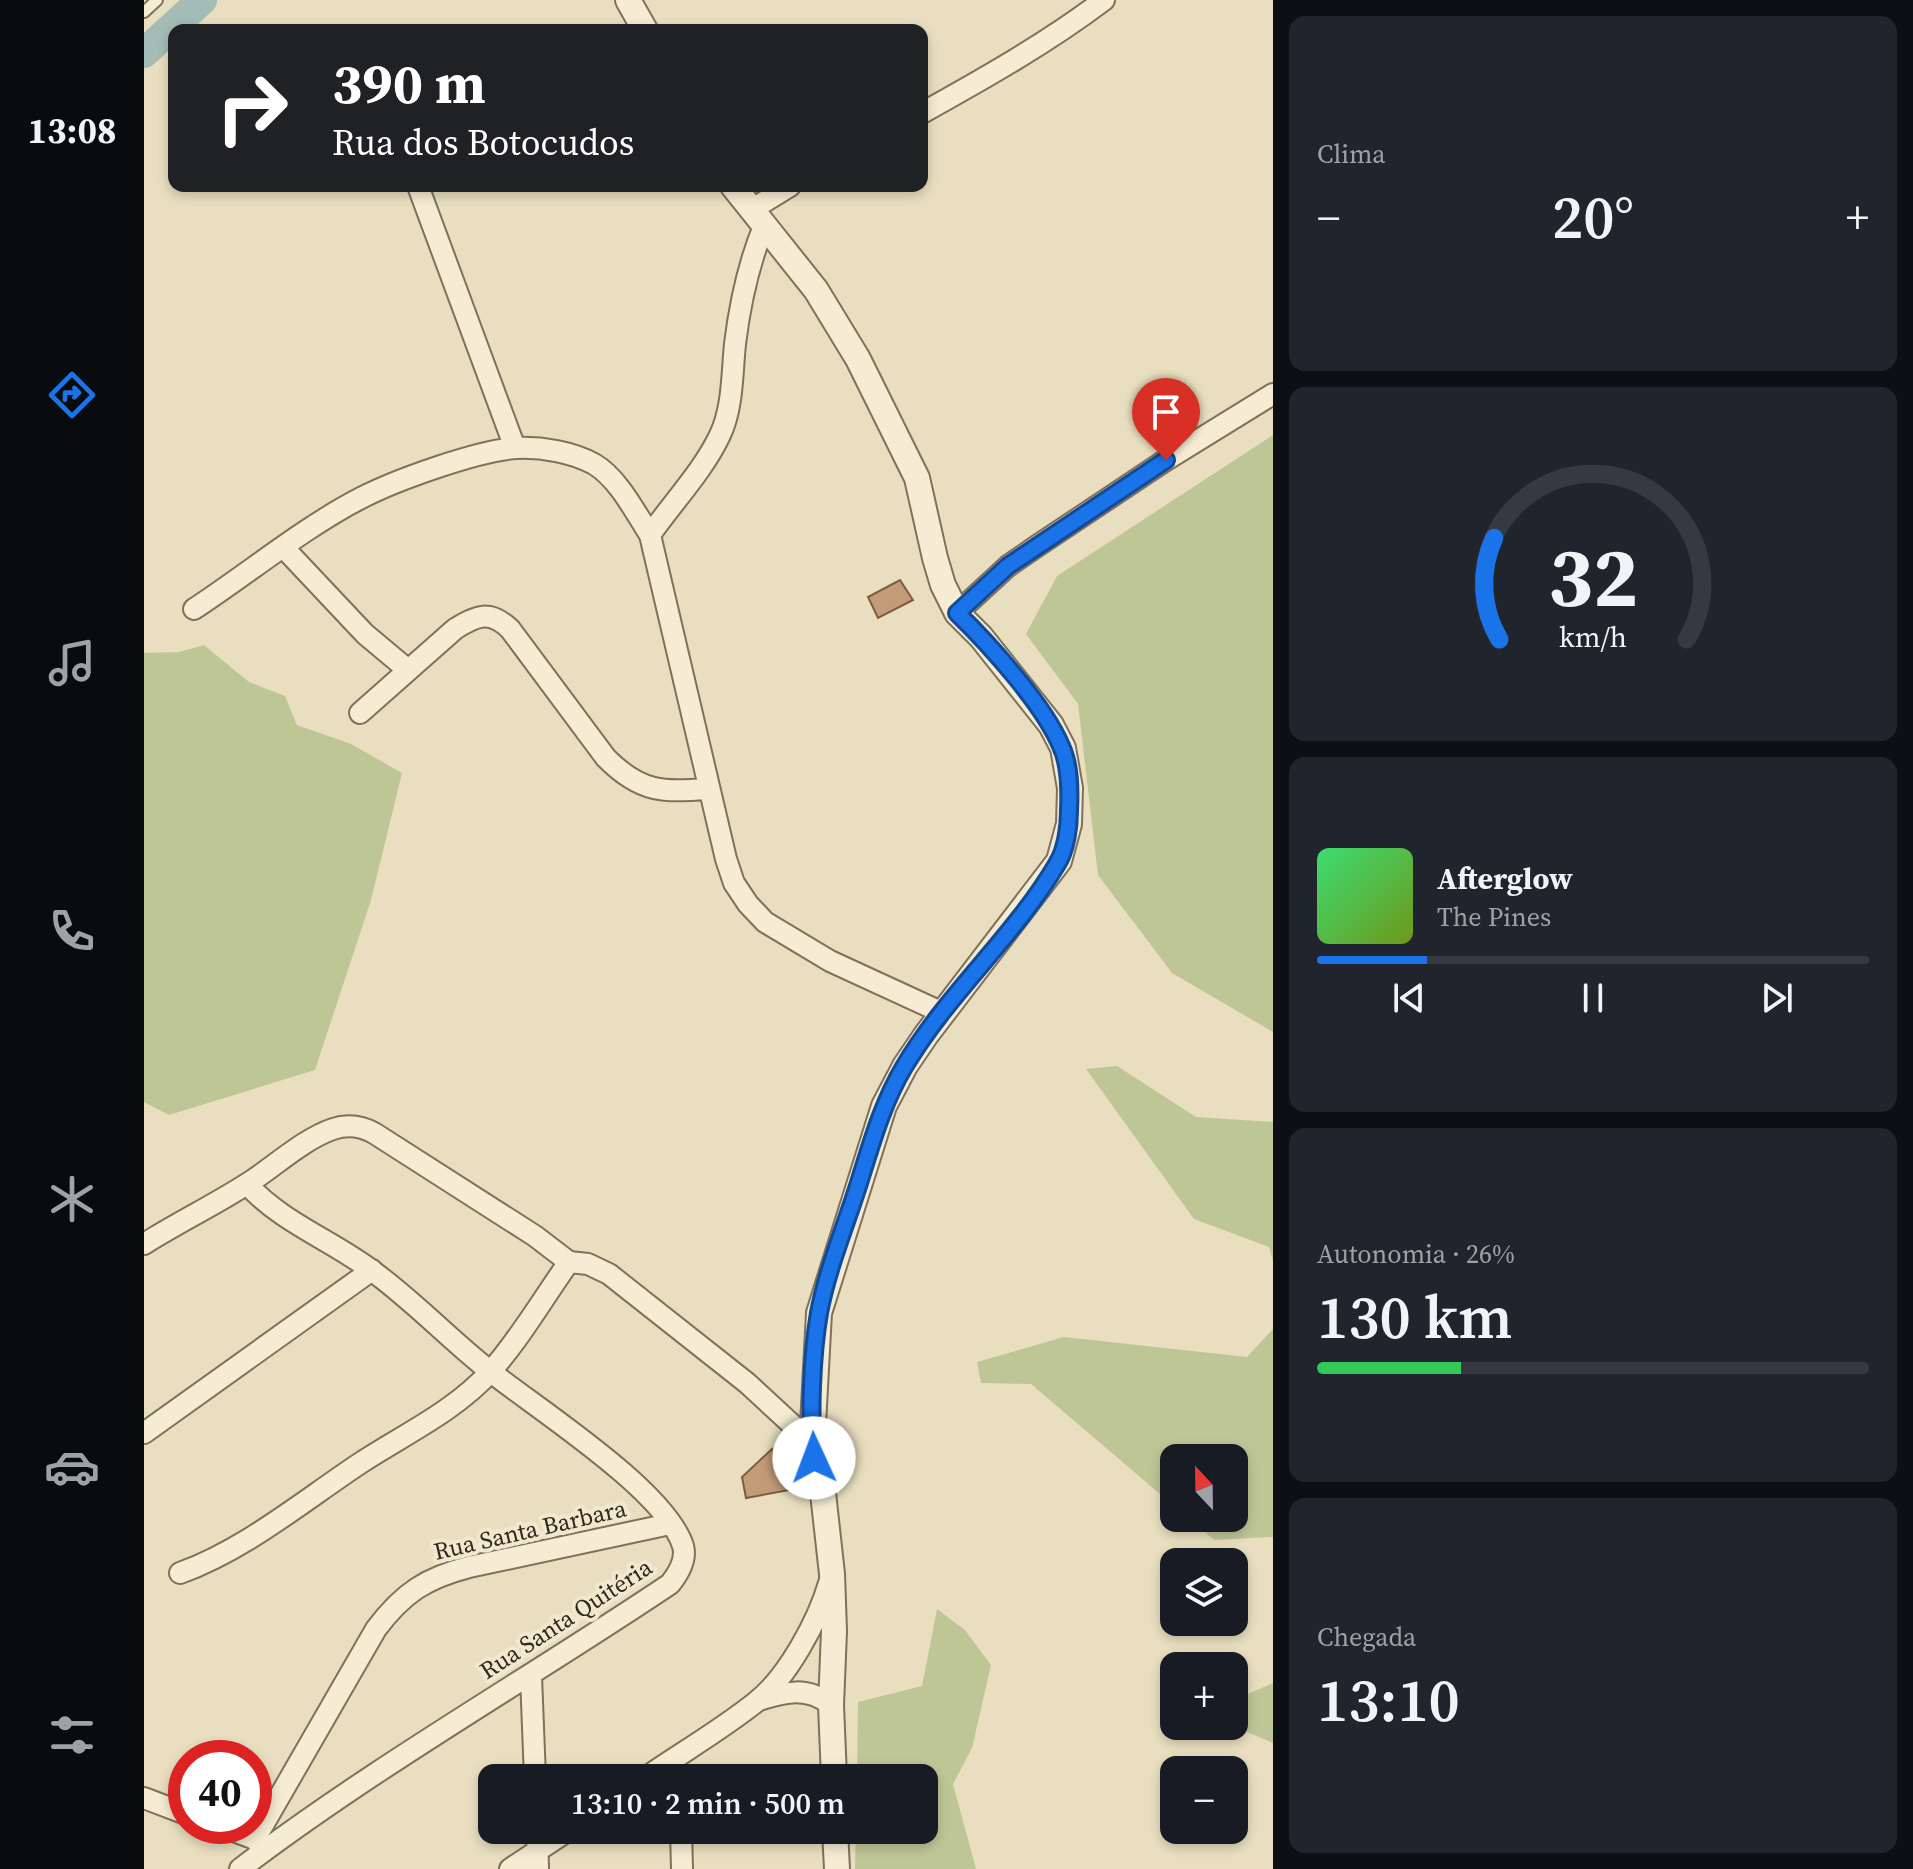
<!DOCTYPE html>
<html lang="pt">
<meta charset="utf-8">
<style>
body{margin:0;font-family:"Source Serif 4",serif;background:#20242c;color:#f1f3f6;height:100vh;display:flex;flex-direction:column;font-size:30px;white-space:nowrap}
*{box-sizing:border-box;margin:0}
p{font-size:26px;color:#9ea1a6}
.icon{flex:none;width:44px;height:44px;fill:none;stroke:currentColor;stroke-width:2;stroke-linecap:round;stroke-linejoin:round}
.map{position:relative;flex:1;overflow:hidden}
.side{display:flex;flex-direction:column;gap:16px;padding:16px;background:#0d0f14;width:640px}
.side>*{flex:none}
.top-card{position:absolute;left:24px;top:24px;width:760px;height:168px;border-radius:16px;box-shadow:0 4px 12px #0003;background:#202124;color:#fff;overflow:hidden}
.needle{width:52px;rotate:338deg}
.buttons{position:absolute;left:1016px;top:1444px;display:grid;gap:16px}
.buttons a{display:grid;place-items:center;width:88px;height:88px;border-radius:16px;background:#171b24;box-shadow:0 4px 12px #0003;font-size:40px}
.speed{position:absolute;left:24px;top:1740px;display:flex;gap:16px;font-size:40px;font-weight:700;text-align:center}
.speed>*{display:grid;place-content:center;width:104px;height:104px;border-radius:50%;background:#171b24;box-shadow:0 4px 12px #0003;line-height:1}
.speed .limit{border:12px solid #d22;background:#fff;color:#111}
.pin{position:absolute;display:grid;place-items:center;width:68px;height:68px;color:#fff;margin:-82px -34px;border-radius:50% 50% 50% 0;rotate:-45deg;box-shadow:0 0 8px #0007}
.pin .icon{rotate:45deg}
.me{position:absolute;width:88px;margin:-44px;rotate:358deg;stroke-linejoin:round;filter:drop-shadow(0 0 6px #0008)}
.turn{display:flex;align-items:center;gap:28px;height:168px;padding:0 32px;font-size:36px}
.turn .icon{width:104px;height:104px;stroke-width:2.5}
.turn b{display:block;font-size:56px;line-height:68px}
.big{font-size:60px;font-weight:600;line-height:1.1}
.side .widget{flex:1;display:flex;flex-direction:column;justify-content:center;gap:12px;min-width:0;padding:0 28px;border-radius:16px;background:#20242c}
.side .dial{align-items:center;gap:0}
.dial svg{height:208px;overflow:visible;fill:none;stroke:#363941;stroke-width:7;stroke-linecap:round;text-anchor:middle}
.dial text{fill:#f1f3f6;stroke:none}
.song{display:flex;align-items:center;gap:24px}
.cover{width:96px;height:96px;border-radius:12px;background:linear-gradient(135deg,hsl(140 70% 55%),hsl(80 70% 35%))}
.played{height:8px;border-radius:4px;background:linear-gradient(90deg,#1a73e8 20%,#363941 20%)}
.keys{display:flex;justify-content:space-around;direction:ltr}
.heat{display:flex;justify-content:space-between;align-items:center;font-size:44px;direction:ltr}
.charge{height:12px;border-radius:6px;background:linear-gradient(90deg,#34c759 26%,#363941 0)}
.trip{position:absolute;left:334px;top:1764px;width:460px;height:80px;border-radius:16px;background:#171b24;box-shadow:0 4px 12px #0003;font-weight:600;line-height:80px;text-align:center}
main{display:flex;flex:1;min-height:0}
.menu{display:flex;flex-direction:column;width:144px;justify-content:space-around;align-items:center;background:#090b0e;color:#9ea1a6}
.menu .icon{width:56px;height:56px}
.menu .current{color:#1a73e8}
.menu b{font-size:36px;color:#f1f3f6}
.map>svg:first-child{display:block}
.green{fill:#bfc696}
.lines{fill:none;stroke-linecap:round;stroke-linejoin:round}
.river{stroke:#a3bcb5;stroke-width:30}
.building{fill:#c49b79;stroke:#7e5c42;stroke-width:2}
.service-casing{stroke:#81705a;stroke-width:14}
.minor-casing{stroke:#81705a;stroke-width:24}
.tertiary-casing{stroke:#81705a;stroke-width:28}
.service{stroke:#f5ecd3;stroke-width:10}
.minor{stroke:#f5ecd3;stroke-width:20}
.tertiary{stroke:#f5ecd3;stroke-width:24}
.route-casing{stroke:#114b97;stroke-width:20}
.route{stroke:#1a73e8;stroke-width:14}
.labels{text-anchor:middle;stroke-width:8;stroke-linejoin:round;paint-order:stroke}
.street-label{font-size:24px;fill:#32281d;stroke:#f1e9cf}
</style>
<main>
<nav class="menu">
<b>13:08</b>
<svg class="icon current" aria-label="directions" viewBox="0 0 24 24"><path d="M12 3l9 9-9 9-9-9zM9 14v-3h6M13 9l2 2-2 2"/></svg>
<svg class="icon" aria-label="music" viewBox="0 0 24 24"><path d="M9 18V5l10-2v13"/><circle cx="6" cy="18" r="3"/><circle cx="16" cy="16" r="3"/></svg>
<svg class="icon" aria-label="phone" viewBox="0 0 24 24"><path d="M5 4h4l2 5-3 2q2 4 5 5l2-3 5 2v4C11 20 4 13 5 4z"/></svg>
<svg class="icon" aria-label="climate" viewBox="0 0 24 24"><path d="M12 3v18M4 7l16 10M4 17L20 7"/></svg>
<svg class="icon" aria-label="car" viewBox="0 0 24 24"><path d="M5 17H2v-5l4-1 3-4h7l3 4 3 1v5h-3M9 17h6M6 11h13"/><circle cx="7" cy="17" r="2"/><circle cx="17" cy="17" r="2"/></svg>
<svg class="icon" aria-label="filters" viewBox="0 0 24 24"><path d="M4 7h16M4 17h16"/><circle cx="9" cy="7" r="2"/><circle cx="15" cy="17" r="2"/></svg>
</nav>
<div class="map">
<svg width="1129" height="1869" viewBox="0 0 1129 1869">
<rect width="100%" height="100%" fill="#e9dfc0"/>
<g class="green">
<path d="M1129 435V1032L1028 973 954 875 934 704 882 634 913 576Z"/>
<path d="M60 645 105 682 141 696 153 725 207 744 258 773 227 900 171 1070 25 1115 0 1102V653L35 652Z"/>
<path d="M973 1066 1052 1117 1129 1122V1261L1125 1247 1050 1219 942 1069Z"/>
<path d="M1129 1329V1537L1070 1540 1045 1518H1090V1458H1030V1506L887 1384 837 1383 833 1362 920 1337 1103 1357Z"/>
<path d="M793 1609 821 1630 847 1665 828 1748 809 1784 832 1869H711L712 1830H780V1778H713L714 1702 778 1686Z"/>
<path d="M1129 1683V1743L1089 1726 1090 1700Z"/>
</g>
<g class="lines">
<path class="river" d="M0 53 58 0"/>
</g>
<g class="building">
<path d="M756 580 769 600 734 618 724 597Z"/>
<path d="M628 1449 645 1490 602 1498 598 1477Z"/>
</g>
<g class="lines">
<defs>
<path id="service" d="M0 12 13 0"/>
<g id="minor">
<path d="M778 113C841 78 903 43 960 0"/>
<path d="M274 186 371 448"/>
<path d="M607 210 646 186"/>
<path d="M620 226C604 265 596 303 591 344 588 373 589 408 576 435 559 471 529 502 506 535L582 859 590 883 604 904 621 922 686 961 799 1013"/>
<path d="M140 548 221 634 264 670"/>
<path d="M50 609C105 573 159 528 217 498 252 480 335 450 373 448 398 447 428 452 450 464 474 478 491 512 506 535"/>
<path d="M813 613 864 566 893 546 1022 460 1129 394"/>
<path d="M216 713 311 629C333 615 346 610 366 629L462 758C497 793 518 792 565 789"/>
<path d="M0 1244C35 1222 72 1204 106 1182 132 1165 160 1139 189 1129 204 1124 217 1126 230 1133L391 1236 425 1262C400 1297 375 1340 347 1371 311 1411 261 1434 218 1462 159 1501 102 1549 36 1573"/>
<path d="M425 1262 444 1264 465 1274 603 1383 668 1443"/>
<path d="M0 1433 228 1270"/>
<path d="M387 1676 391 1778"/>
<path d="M615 1700C642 1692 663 1686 687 1705"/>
<path d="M501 1778C537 1753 577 1730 612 1702 643 1678 674 1621 685 1583"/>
<path d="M0 1798 42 1814"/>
<path d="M76 1826 111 1839 117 1847"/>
<path d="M393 1830 394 1869"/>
<path d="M537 1830 538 1869"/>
<path d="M111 1839 232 1629C259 1593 282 1578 325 1567L526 1524"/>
<path d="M96 1869C233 1765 383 1680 526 1584 534 1574 543 1560 539 1546 522 1491 395 1410 347 1372 306 1340 270 1301 227 1270 187 1240 137 1222 103 1184"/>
<path d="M366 1869 425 1830"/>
</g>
<g id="tertiary">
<path d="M484 0 501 30"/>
<path d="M589 186 672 290 714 359 773 478 791 558 799 585 813 613 837 637 907 725 919 748 926 788 925 824 915 861 782 1035 761 1066 740 1106 675 1313 668 1443 678 1484 688 1574 690 1631 687 1705 690 1778"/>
<path d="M691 1830 693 1869"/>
</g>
</defs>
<use href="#service" class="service-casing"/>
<use href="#minor" class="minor-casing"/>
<use href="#tertiary" class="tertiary-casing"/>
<use href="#service" class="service"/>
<use href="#minor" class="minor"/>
<use href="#tertiary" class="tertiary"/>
</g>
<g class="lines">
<defs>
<path id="route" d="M670 1458C665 1418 668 1353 675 1313 683 1270 701 1227 714 1186 727 1145 738 1104 760 1067 803 994 870 937 913 864 922 850 925 827 925 811 926 790 926 765 917 746 900 705 845 644 813 613L864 566 1022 460"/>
</defs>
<use href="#route" class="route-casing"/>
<use href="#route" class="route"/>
</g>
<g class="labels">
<g class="street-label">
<text transform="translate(386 1530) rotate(-13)" y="8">Rua Santa Barbara</text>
<text transform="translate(422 1619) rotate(-33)" y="8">Rua Santa Quitéria</text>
</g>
</g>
</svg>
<div class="buttons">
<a><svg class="needle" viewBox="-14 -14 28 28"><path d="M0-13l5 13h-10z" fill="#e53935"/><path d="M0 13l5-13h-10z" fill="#9ea1a6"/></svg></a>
<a><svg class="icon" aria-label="layers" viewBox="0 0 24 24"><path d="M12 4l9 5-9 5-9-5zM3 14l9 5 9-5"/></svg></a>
<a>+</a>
<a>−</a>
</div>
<div class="speed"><div class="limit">40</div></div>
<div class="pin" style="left:1022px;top:460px;background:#d93025"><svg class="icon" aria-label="arrive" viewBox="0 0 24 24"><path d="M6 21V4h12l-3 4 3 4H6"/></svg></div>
<svg class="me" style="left:670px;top:1458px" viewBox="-20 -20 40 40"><circle r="19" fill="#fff"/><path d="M0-13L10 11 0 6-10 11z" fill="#1a73e8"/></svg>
<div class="trip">13:10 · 2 min · 500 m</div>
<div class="top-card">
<div class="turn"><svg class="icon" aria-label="right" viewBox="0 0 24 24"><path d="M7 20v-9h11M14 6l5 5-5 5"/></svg><div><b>390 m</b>Rua dos Botocudos</div></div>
</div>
</div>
<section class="side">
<div class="widget"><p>Clima</p>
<div class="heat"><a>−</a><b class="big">20°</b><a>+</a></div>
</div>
<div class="widget dial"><svg viewBox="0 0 100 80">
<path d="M14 69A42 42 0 1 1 86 69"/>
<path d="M14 69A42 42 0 0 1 12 30" stroke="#1a73e8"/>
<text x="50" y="56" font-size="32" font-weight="700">32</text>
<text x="50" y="72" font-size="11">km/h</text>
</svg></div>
<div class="widget">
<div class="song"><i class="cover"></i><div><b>Afterglow</b><p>The Pines</p></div></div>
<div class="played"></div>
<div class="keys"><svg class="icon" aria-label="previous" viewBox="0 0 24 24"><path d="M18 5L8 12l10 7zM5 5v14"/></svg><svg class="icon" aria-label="pause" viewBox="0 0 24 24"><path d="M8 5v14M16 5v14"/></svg><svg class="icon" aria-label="next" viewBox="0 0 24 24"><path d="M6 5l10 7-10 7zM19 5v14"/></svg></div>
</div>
<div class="widget"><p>Autonomia · 26%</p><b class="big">130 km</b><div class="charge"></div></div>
<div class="widget"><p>Chegada</p><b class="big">13:10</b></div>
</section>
</main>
